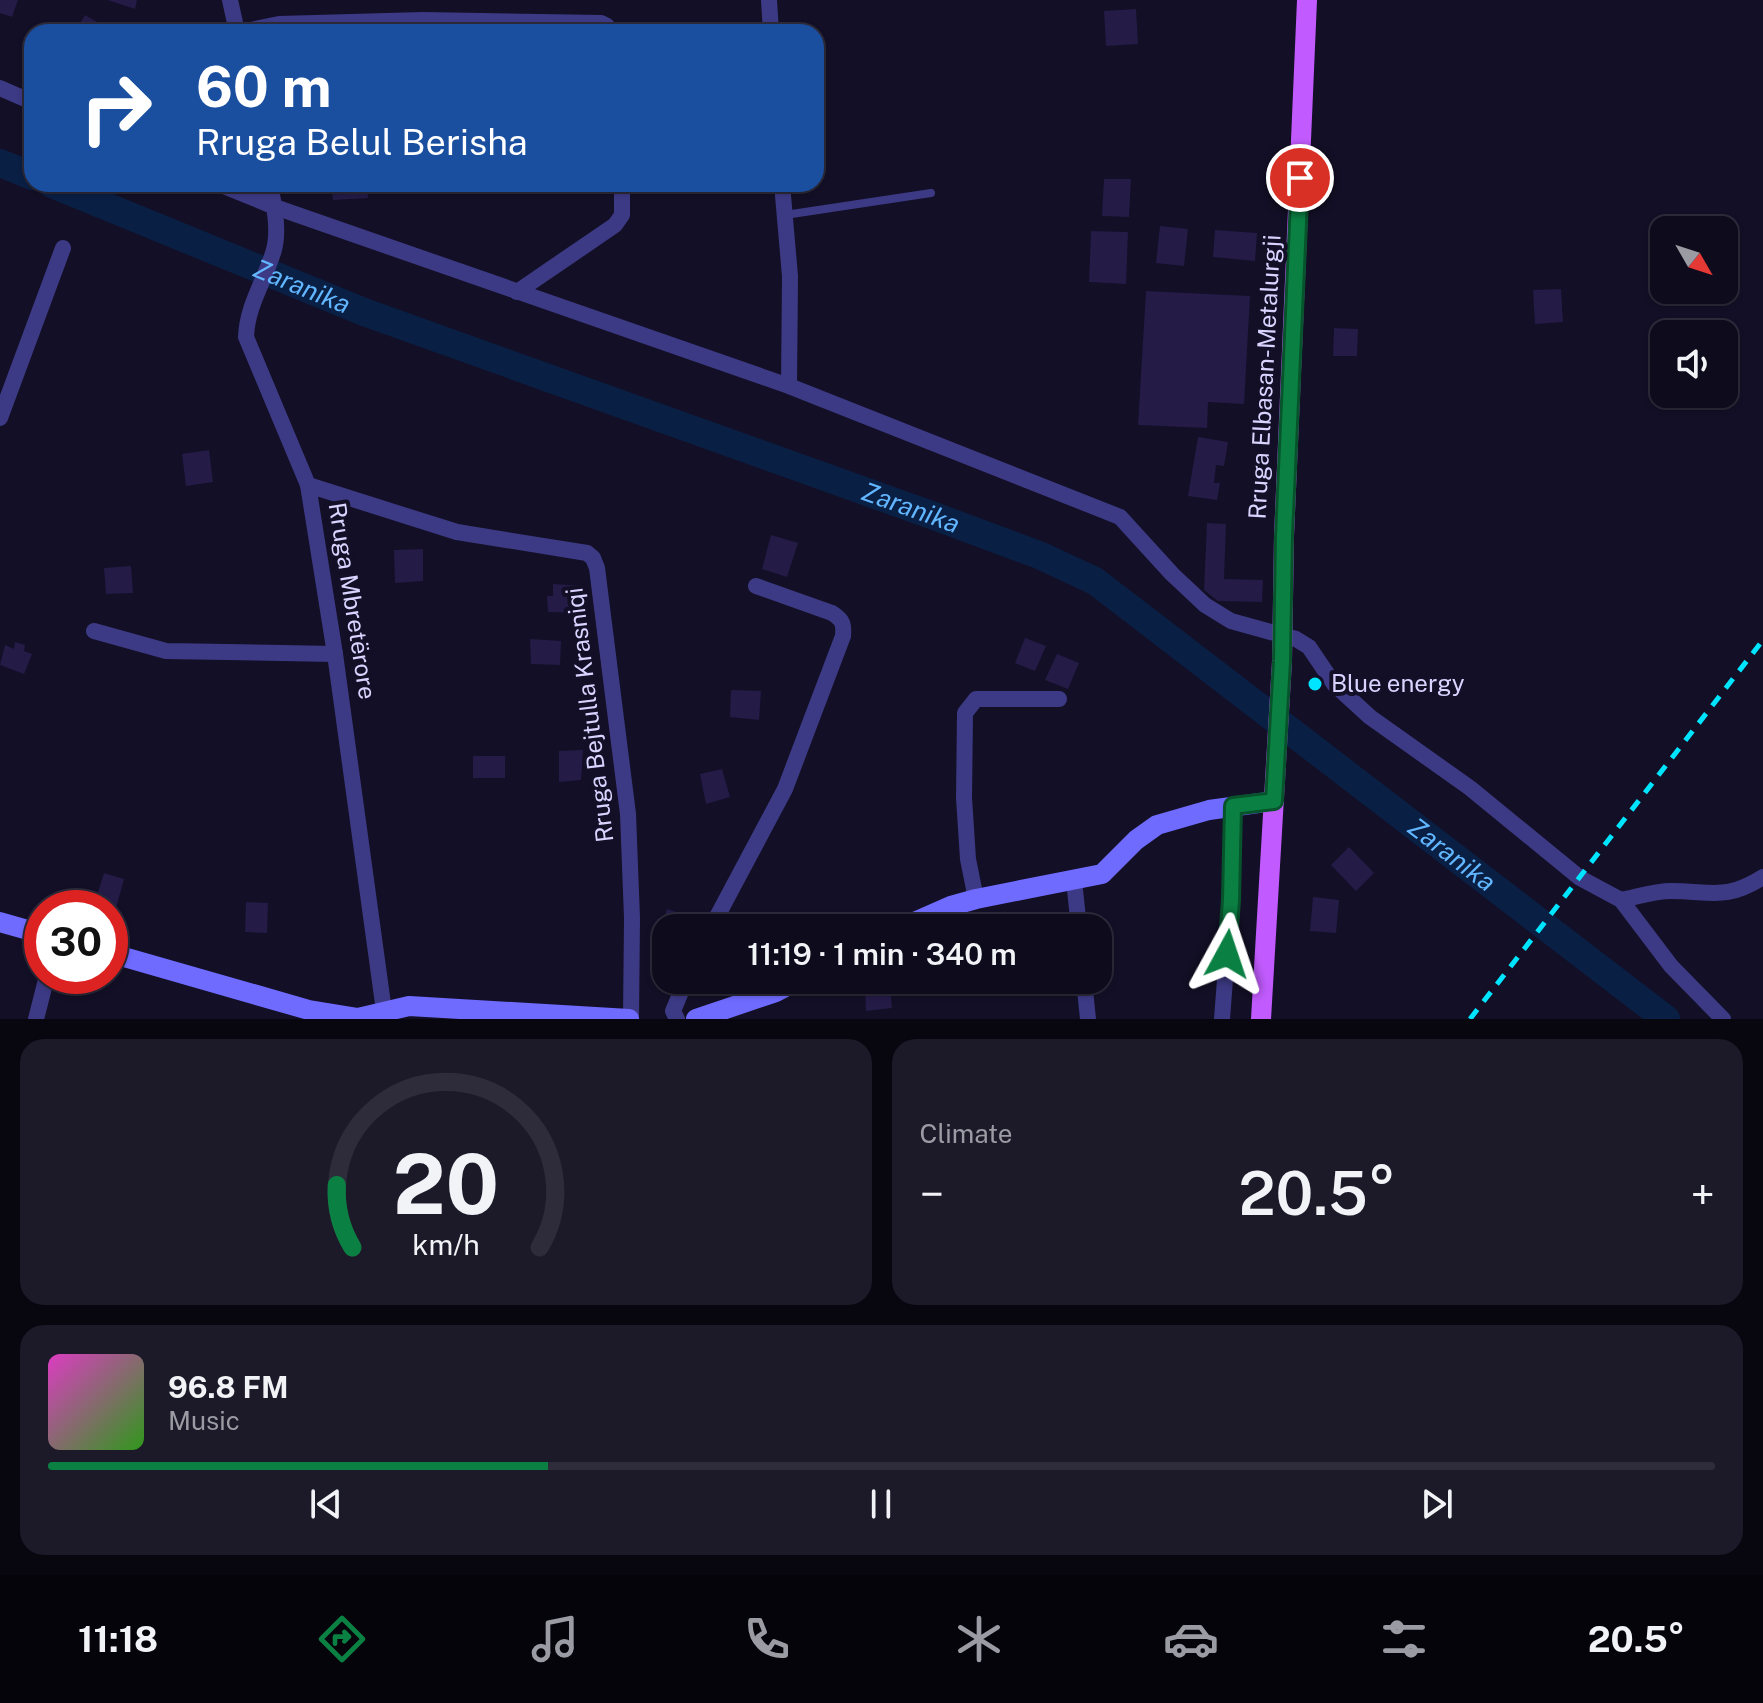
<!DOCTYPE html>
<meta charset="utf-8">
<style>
body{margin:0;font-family:"Public Sans",sans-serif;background:#1c1929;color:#f1f3f6;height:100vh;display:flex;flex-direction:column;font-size:30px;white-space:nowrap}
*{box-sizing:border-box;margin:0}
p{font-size:26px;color:#9b9ba3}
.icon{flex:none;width:44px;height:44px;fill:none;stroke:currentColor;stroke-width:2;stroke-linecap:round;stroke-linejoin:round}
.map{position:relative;height:1019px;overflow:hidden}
.drawer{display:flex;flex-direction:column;gap:20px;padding:20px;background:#08060f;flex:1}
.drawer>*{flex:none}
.guide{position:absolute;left:24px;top:24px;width:800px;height:168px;border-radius:24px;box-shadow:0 2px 6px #0004,0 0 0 2px #2e2b3b;background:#1a4fa0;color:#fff;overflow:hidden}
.needle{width:52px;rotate:129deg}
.buttons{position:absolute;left:1650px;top:216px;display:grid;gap:16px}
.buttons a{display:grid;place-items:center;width:88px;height:88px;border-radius:16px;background:#0e0b1c;box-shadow:0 2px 6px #0004,0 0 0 2px #2e2b3b;font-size:40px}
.speed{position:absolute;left:24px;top:890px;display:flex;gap:16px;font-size:40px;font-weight:700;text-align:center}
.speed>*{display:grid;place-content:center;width:104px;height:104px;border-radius:50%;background:#0e0b1c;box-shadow:0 2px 6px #0004,0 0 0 2px #2e2b3b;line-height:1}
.speed .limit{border:12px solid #d22;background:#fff;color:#111}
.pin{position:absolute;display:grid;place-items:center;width:68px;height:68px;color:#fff;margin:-34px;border:4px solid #fff;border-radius:50%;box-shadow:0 2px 8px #0007}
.me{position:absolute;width:88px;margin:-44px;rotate:5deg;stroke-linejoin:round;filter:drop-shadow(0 0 6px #0008)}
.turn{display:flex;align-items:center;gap:28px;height:168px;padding:0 40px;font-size:36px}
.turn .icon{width:104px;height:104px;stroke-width:2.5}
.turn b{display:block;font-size:56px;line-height:68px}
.big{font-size:60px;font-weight:600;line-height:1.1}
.drawer .card{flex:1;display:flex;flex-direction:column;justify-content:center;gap:12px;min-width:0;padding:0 28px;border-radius:24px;background:#1c1929}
.drawer .dial{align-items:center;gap:0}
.dial svg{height:208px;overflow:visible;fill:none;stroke:#2e2b3b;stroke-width:7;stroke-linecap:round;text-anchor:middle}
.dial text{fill:#f1f3f6;stroke:none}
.song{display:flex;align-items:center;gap:24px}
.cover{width:96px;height:96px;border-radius:12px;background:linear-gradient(135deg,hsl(310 70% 55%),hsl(110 70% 35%))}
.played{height:8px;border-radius:4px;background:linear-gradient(90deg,#0b8043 30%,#2e2b3b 30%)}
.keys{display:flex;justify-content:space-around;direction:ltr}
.heat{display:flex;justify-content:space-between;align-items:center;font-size:44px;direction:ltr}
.drawer .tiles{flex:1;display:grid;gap:20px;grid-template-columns:1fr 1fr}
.card:last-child{grid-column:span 2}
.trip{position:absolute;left:652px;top:914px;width:460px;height:80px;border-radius:24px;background:#0e0b1c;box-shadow:0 2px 6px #0004,0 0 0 2px #2e2b3b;font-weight:600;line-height:80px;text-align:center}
.tab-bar{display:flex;height:128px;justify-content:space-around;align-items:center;background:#06040b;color:#9b9ba3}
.tab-bar .icon{width:56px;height:56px}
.tab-bar .selected{color:#0b8043}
.tab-bar b{font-size:36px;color:#f1f3f6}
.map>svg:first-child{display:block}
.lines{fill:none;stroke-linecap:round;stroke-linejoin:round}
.river{stroke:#0a1f44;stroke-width:28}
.building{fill:#241b47}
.lane{stroke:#3d3a85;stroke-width:8}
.street{stroke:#3d3a85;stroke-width:16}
.secondary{stroke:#6f6bff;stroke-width:20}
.primary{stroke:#c25bff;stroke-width:20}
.rail{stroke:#00e5ff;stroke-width:5;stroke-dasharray:12 10;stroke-linecap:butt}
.route-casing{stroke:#07532c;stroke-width:20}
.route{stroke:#0b8043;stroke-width:14}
.poi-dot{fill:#00e5ff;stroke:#130f26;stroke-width:3}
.labels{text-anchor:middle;stroke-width:8;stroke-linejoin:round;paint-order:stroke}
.street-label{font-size:24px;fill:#d9d4ff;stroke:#130f26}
.poi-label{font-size:24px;fill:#d9d4ff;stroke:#130f26;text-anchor:start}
.water-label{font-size:26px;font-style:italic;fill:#62b6ff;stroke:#130f26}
</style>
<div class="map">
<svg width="1763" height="1019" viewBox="0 0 1763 1019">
<rect width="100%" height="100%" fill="#130f26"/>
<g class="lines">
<g class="river">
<path d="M0 163 32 176"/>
<path id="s1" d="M52 184 364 312 934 516 1039 555 1095 581 1666 1019"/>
</g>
</g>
<g class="building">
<path d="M0 0H18L12 17 0 13Z"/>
<path d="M108 0H137L135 9Z"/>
<path d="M1136 9 1138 44 1106 46 1104 11Z"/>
<path d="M85 15 102 25 98 32H75Z"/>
<path d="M177 22 201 32H174Z"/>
<path d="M32 57V84L23 81Z"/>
<path d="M1104 179H1131L1129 217 1102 216Z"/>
<path d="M331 184H367L368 198 333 200Z"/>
<path d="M1160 226 1188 229 1184 266 1156 263Z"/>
<path d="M1215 230 1257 233 1255 261 1213 257Z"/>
<path d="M1091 231 1128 232 1126 284 1089 282Z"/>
<path d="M1561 289 1563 322 1535 324 1533 290Z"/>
<path d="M1146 291 1250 296 1244 404 1208 402 1207 428 1138 425Z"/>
<path d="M1334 328 1358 329 1357 356H1333Z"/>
<path d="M1198 437 1228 442 1224 466 1216 465 1214 483H1220L1217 500 1188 496Z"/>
<path d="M209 450 213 482 186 486 182 454Z"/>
<path d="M1207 523 1226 524 1224 579 1263 580 1262 602 1218 601 1204 590Z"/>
<path d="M771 535 798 543 787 577 762 569Z"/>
<path d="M423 549V581L395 583 394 550Z"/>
<path d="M131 566 133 593 106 594 104 568Z"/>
<path d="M553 584 584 586 582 613 548 612 547 596H553Z"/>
<path d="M1025 638 1046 646 1035 671 1015 663Z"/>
<path d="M530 639 561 641 560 665 531 664Z"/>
<path d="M15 642 25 645 24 651 32 654 24 674 0 665 5 645 14 649Z"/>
<path d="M1057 654 1079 663 1068 689 1045 680Z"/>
<path d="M731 690 761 691 759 720 730 717Z"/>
<path d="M583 750 581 780 559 782V751Z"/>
<rect x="473" y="756" width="32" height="22"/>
<path d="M722 769 730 797 706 804 700 774Z"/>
<path d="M1349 847 1374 873 1356 891 1331 865Z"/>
<path d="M104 873 124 879 116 908 95 902Z"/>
<path d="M1313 897 1339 900 1336 933 1310 931Z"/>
<path d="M246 902 268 903 267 933 245 932Z"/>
<path d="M667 909 693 918 689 928H666V932L661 930Z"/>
<path d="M890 985 892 1008 866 1011 865 987Z"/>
</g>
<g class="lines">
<path class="lane" d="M785 215 931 193"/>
<g class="street">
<path d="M230 0 237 32"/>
<path d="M769 0 771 32"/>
<path d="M241 32 279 24 423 20 601 23 607 26 609 32"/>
<path d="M0 88 32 102"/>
<path d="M219 184 275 207 789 386 1120 517 1172 574 1205 605 1231 621 1296 639 1309 647 1334 684 1370 717 1470 788 1580 878 1621 900 1671 966 1723 1019"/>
<path d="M270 184C274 205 280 233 273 253 264 282 247 306 246 337L308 485 335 654 384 1011"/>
<path d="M782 184 790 276 789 386"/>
<path d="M517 292 615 225 622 215V184"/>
<path d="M0 418 63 248"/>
<path d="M308 485 457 532 587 553 593 558 597 568 628 814 632 918 631 1019"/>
<path d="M94 631 166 651 335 654"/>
<path d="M1074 880 1079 928"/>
<path d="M976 899 968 859 964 798 965 713 976 699H1059"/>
<path d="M1621 900C1637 897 1654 891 1671 891 1712 891 1725 901 1763 877"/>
<path d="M711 928 785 789 843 636C844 624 843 620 832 613L756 586"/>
<path d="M1084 980 1088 1019"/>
<path d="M36 1019 47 976"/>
<path d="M677 1019 673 1011 686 980"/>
<path d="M1222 1019 1231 900 1233 806"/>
</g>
<g class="secondary">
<path d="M0 922 42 934"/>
<path d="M901 928 951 906 976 899 1102 874 1136 840 1157 825 1209 810 1274 801"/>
<path d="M110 953 309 1010 358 1018 409 1006 629 1019"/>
<path d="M696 1019 776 992 799 980"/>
</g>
<path class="primary" d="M1261 1019 1282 661 1284 536 1307 0"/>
<path class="rail" d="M1470 1019 1763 640"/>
</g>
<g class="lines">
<defs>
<path id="route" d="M1227 954 1231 900 1233 806 1274 801 1282 661 1284 536 1300 178"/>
</defs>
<use href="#route" class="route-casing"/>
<use href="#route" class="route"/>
</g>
<circle class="poi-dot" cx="1315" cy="684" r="8"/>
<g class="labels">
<g class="street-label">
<text transform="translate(1265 377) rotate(-87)" y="8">Rruga Elbasan-Metalurgji</text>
<text transform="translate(352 601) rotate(81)" y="8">Rruga Mbretërore</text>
<text transform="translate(590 715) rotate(-97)" y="8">Rruga Bejtulla Krasniqi</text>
</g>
<g class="poi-label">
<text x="1331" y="692">Blue energy</text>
</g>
<g class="water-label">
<text dy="9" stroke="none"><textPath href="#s1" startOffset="270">Zaranika</textPath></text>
<text dy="9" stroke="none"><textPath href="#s1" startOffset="918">Zaranika</textPath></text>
<text dy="9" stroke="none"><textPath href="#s1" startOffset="1566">Zaranika</textPath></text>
</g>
</g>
</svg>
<div class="buttons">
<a><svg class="needle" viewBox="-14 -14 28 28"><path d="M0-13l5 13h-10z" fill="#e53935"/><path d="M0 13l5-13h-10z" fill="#9b9ba3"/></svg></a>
<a><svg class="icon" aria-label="sound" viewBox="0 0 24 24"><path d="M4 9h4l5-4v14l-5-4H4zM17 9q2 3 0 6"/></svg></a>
</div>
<div class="speed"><div class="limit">30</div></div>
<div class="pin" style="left:1300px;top:178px;background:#d93025"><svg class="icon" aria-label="arrive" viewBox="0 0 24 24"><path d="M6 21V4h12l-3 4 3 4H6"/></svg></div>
<svg class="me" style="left:1227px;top:954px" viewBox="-20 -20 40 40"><path d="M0-17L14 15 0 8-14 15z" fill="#0b8043" stroke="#fff" stroke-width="4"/></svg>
<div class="trip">11:19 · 1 min · 340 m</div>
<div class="guide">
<div class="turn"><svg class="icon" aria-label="right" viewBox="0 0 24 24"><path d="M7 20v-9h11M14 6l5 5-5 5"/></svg><div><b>60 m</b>Rruga Belul Berisha</div></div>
</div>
</div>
<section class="drawer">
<div class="tiles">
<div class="card dial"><svg viewBox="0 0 100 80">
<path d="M14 69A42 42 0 1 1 86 69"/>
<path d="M14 69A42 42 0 0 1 8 45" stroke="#0b8043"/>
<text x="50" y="56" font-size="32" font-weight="700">20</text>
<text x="50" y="72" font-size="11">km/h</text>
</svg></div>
<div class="card"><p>Climate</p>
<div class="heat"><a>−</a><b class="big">20.5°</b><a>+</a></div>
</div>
<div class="card">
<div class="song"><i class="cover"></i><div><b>96.8 FM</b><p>Music</p></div></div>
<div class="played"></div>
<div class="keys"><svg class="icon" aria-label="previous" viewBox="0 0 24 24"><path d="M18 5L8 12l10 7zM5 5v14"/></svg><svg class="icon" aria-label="pause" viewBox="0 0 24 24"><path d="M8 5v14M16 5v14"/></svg><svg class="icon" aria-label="next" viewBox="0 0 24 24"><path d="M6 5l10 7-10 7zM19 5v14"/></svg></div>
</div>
</div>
</section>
<nav class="tab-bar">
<b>11:18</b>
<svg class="icon selected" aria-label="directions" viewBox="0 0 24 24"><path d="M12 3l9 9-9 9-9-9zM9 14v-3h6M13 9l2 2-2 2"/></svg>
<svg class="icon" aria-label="music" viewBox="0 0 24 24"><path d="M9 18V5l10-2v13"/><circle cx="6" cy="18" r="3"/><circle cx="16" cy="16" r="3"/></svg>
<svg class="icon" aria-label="phone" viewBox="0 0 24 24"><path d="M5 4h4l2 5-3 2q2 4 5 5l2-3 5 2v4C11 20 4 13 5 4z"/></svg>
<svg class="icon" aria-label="climate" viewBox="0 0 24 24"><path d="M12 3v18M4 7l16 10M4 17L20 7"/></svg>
<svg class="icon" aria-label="car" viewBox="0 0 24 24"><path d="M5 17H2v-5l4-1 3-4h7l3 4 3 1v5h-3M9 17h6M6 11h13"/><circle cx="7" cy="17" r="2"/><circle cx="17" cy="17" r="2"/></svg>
<svg class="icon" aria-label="filters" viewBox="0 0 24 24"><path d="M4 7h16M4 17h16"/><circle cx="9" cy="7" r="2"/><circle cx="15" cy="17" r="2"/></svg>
<b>20.5°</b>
</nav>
